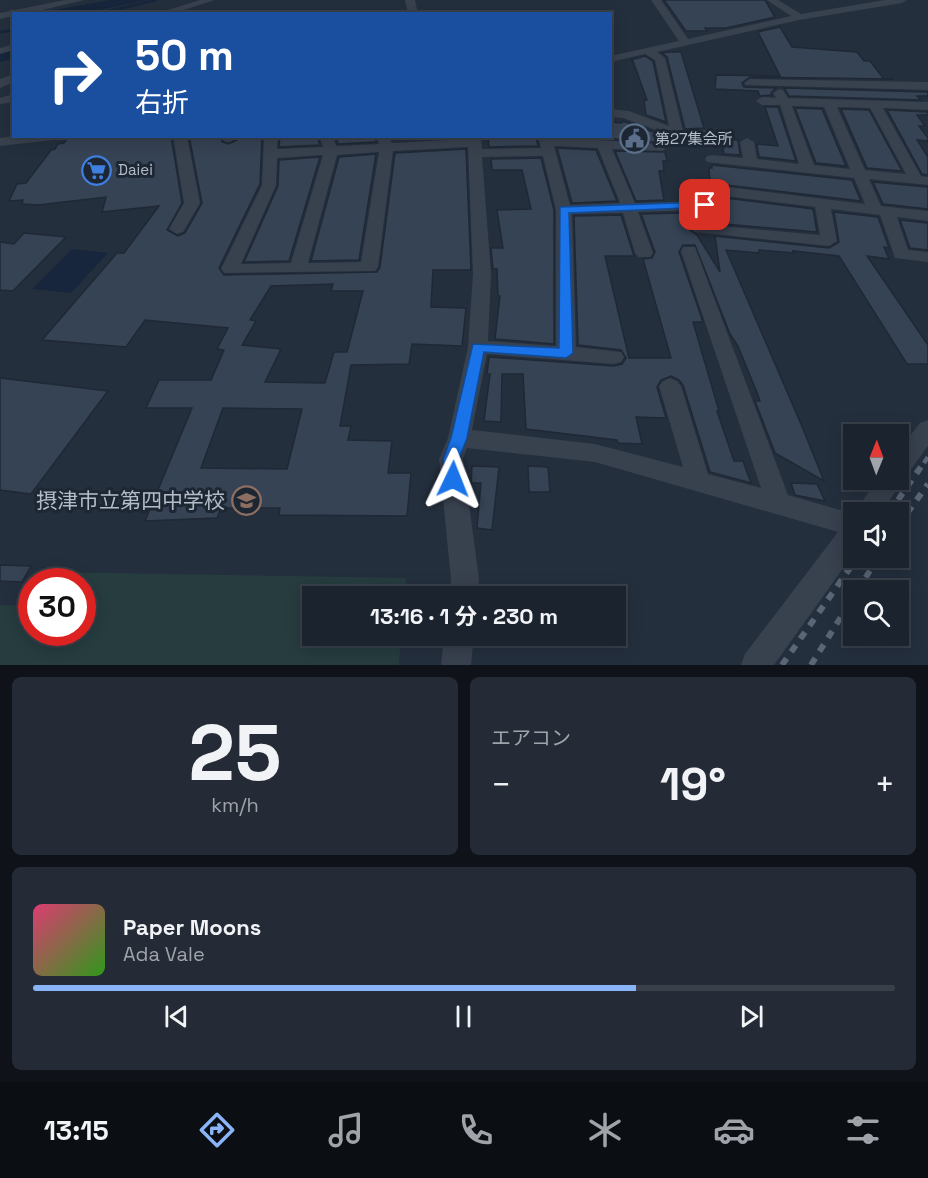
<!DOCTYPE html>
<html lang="ja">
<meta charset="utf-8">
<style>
body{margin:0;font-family:"Space Grotesk","Noto Sans JP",sans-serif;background:#242b36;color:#f1f3f6;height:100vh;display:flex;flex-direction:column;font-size:22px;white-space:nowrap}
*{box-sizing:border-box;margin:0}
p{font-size:20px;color:#a0a4aa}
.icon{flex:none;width:33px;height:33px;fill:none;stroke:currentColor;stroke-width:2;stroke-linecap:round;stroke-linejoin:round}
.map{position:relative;height:665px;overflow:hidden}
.drawer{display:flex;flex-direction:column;gap:12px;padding:12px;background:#0f1319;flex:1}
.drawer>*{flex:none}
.banner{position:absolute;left:12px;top:12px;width:600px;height:126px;border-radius:0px;box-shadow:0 3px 15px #0003,0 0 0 2px #39404a;background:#1a4fa0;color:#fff;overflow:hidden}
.needle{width:39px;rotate:1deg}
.buttons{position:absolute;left:843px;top:424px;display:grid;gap:12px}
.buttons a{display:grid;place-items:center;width:66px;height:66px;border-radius:0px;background:#1b232e;box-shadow:0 3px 15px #0003,0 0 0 2px #39404a;font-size:30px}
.speed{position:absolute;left:18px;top:568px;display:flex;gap:12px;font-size:30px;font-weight:700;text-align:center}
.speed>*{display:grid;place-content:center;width:78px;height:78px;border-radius:50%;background:#1b232e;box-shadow:0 3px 15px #0003,0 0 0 2px #39404a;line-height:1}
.speed .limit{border:9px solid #d22;background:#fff;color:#111}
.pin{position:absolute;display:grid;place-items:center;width:51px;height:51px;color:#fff;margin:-26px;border-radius:12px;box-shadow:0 3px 9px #0006}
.me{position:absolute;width:66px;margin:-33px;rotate:2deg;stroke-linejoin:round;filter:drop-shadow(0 0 4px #0008)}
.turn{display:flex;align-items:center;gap:21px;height:126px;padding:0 24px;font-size:27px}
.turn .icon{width:78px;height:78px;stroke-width:2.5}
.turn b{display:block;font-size:42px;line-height:51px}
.big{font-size:45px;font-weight:700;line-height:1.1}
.drawer .widget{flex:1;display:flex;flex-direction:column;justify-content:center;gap:9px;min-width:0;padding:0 21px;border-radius:9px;background:#242b36}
.drawer .dial{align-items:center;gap:0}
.dial b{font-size:78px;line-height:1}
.song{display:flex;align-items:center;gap:18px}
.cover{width:72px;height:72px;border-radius:9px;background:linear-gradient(135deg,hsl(340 70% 55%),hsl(110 70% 35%))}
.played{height:6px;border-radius:3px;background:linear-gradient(90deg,#8ab4f8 70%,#39404a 70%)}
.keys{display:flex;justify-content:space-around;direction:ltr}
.heat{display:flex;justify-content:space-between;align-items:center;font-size:33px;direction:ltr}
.drawer .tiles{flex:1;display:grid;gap:12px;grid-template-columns:1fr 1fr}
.widget:last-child{grid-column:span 2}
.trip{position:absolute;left:302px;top:586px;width:324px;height:60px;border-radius:0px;background:#1b232e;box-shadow:0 3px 15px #0003,0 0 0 2px #39404a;font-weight:700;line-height:60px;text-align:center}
.menu{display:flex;height:96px;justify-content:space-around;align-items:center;background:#0b0e12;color:#a0a4aa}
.menu .icon{width:42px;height:42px}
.menu .selected{color:#8ab4f8}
.menu b{font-size:27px;color:#f1f3f6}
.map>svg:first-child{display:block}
.green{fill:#263c3f}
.water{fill:#17263c}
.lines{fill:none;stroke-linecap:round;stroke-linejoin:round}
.stream{stroke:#17263c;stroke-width:3}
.river{fill:#17263c;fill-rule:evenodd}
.building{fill:#364354;stroke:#1f2835;stroke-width:1.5;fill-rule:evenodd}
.minor{fill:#38414e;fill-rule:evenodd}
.rail-far1{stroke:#5a6575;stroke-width:4.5;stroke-dasharray:7 7;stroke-linecap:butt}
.rail{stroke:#5a6575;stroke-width:6;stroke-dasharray:8 8;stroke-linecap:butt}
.route{fill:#1a73e8;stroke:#114b97;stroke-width:1.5}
.labels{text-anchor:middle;stroke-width:6;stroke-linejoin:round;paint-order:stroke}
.far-poi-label{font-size:15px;fill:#b4bcc9;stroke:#1d2633;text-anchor:start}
.near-poi-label{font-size:21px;fill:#b4bcc9;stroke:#1d2633;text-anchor:end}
</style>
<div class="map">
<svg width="928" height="665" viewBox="0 0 928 665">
<rect width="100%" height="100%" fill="#242f3e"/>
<path class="green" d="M49 572 406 578 405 597H312V636H401L399 665H0V605L31 606 32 633H82V582H44Z"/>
<g class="water">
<path d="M110 0H147L86 13H37Z"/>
<path d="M72 249 108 253 71 293 32 289Z"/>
</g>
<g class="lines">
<g class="stream">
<path d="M97 14 156 0"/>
<path d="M0 32 14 30"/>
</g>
<path class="river" d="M14 47V59L0 62V50Z"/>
</g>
<g class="building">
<path d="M664 0H765L775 17 726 28H705L707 31H686Z"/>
<path d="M780 27 792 47 857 52 864 61H870L884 79H894L750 77 742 83 744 87 776 88 771 93 772 95 760 96 758 91 715 89 716 75 780 76 758 32Z"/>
<path d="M669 52H681L704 128 685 129 667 57 662 53Z"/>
<path d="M645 56 653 61 666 122 646 115 644 100H647L633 61 631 60Z"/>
<path d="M784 88 928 92V96H917L921 100 789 96Z"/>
<path d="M765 107H778L796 161 759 157 757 144 778 146Z"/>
<path d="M795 108 822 109 846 166 816 163Z"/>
<path d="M841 109 869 110 902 171 867 168Z"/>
<path d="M887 110 928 112V115H917L925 126H919L928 138V141L917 140 928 157V175L922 174Z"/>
<path d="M623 121 662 135 664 143 579 136H610V122L622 123Z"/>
<path d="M100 136H171L182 203 167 230 178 236 185 233 202 203 189 136H220L222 142 229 144 237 140 238 136H262L260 184 219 268 224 275 377 272 380 267 395 153 466 149 471 270H433L431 307 466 308 462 346 412 344 409 364 351 365 340 426H351L348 440 392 441 388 473H411L407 516 279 515 280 508H221L217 518 145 521 192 408H146L159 380H211L224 350 217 349 228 328 145 320 126 347 42 340 117 253H124L159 206 102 212 106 197 38 205 22 204 23 200 9 201 17 184 26 183 51 150 55 149 58 144 64 143 67 139ZM333 284 331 291H363L347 352H334L325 383 265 382 281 349 242 345 256 321 250 320 271 286ZM223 408 302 409 287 469 201 468Z"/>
<path d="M280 136H317L320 145 279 147Z"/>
<path d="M336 136H374L376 142 338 144Z"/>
<path d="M488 136 536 137 538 146 489 147Z"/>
<path d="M721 139 738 140 740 155 724 154Z"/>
<path d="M557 148 596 150 617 201 572 203Z"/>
<path d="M615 151 665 152 667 161H663L664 171H659L664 200 636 201Z"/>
<path d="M376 154 359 260 311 261 339 157Z"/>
<path d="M320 157 289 261 244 262 278 186 279 160Z"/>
<path d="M541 158 554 210V344L495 339 500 296H498L497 269H493L491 248H503L497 210 531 209 522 170H492L491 159Z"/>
<path d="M712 165 852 180 861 201 710 183 709 168H712Z"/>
<path d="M873 182 928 187V209L883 204Z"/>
<path d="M718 197 813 209 817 232 713 223Z"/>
<path d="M834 212 878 217 889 248 884 247 889 259 867 256 928 345V364H907L839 256 793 251 794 253 759 250V253L726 250 801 424 824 481 775 453 755 401H760L758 395 738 346 730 334 695 245H683L679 252 703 322H693L719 411H717L734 461H743L751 483 710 472 683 385 679 380 671 376 661 380 657 387 666 418 636 417 642 444 618 443 617 440 526 429 523 374H502L501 422 484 421 490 374H487L489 357 614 366 622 364 626 358 621 350 578 345 574 216 621 215 634 256H605L629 358H671L643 259 652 258 655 252 641 214 684 213 691 225 690 230 697 235 720 272 715 236 829 248 839 242Z"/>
<path d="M900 220 928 223V250L910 248Z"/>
<path d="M24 233 66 237 13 291 0 290V242L14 244Z"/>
<path d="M0 378 108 391 31 494 0 490Z"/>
<path d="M472 466 499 467 492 530 477 528 481 483H471Z"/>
<path d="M528 466 548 467 550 492H529Z"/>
<path d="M791 483 817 484 825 501 795 495Z"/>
<path d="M0 565 31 566 22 582 0 581Z"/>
</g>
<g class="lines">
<g class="minor">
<path d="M65 0H84L26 14H14V16L0 19V13Z"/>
<path d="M200 0H215L171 14H155Z"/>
<path d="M405 0H415L418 14H408Z"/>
<path d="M651 0H661L688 39 791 16 767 0H778L801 14 885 0H907L902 3 799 20 657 52 665 58 683 131 705 130 712 134 710 137 686 141 623 118 610 117V109L629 111 669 126 655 60 645 54 610 62V56L679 41Z"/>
<path d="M14 44V50L0 54V48Z"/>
<path d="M14 74V82L0 88V79Z"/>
<path d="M750 79 928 82V90L746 85 744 83Z"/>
<path d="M779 89 783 90 788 98 928 102V110L883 108 921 176 928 177V185L869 179 881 206 928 211V221L897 217 908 250 928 252V262L895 258 880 215 831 209 837 241 829 246 694 232 692 229 697 210 638 212 653 253 650 257H638L635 253 623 213 572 214 576 347 621 352 624 357 621 362 614 364 487 354 472 430 595 444 683 467 659 386 663 381 670 378 677 381 681 386 708 474 761 488 681 251 683 247H695L788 495 854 514V553L774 665H741L745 654 838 532 595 462 467 448 463 459 479 579 477 597H449L451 579 439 459 448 438 468 347 473 274 468 147 393 151 378 267 375 271 224 273 221 269 262 185 264 136H278L277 149 323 147 319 136H333L336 146 379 144 376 136H389L392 143 467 139V136H481L482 149 541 148 538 136 658 144 663 145 665 148 663 151 612 149 635 203 700 201 702 190 710 185 865 204 854 178 707 162 705 159 707 156 712 155 743 158 740 142 747 138 754 142 757 159 799 164 780 105H762L756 101 762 97 776 98 773 93ZM792 106 824 107 850 169 814 165ZM837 107 870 108 906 174 865 170ZM554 146 598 148 620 203 570 205ZM379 152 361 262 308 263 337 155ZM323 155 291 263 241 264 276 185 277 158ZM543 156 556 210V346L488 341 491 274 482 157ZM716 195 815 207 820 235 709 225Z"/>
<path d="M14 94V102L0 104V98Z"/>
<path d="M14 136H59L53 140 0 146V138Z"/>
<path d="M173 136H187L200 203 183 232 177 234 169 229 184 203Z"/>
<path d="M222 136H235L236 138 229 142 224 141Z"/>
<path d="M928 420V446L906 476 902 477 903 480 881 513H854L877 480H898V451L920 423Z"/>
<path d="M444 636H474L471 665H441Z"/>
</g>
<path class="rail-far1" d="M924 463 928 457"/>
<g class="rail">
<path d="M889 513 925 461"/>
<path d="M898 526 928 484"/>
<path d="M857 591 878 558"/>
<path d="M782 665 857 558"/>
<path d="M811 665 854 596"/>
</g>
</g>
<path class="route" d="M705 202 711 205 709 207 569 213 573 353 566 358 484 352 467 438 459 459 461 479 459 484 453 486 447 484 443 459 451 438 473 344 559 348 560 207Z"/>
<defs>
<symbol id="civic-ring" viewBox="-11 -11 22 22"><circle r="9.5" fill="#1d2633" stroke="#5c6f8a" stroke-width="1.5"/><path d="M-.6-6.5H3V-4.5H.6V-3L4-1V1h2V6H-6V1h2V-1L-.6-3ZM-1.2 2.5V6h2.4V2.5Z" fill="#5c6f8a"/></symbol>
<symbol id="supermarket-ring" viewBox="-11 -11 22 22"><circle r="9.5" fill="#1d2633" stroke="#3f7fe0" stroke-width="1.5"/><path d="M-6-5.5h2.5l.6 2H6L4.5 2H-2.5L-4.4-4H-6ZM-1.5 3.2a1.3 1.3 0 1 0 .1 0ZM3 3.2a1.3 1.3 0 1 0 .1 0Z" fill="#3f7fe0"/></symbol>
<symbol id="school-ring" viewBox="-11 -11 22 22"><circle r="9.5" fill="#1d2633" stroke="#8d6e63" stroke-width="1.5"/><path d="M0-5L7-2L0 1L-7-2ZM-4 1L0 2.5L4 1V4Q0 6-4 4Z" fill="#8d6e63"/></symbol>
</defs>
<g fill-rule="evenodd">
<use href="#civic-ring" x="618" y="122" width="33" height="33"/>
<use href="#supermarket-ring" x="80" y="154" width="33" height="33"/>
<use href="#school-ring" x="230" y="484" width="33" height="33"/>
</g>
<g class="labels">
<g class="far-poi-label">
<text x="655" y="144">第27集会所</text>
<text x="118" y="175">Daiei</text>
</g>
<g class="near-poi-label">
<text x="225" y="508">摂津市立第四中学校</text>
</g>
</g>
</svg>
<div class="buttons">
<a><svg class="needle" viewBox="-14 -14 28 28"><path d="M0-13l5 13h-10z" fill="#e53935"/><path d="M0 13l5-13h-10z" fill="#a0a4aa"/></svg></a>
<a><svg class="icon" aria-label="sound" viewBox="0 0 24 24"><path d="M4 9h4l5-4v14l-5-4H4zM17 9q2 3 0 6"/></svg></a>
<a><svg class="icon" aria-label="search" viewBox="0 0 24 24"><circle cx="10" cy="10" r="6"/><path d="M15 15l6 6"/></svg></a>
</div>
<div class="speed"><div class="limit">30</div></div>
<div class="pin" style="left:705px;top:205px;background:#d93025"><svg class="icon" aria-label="arrive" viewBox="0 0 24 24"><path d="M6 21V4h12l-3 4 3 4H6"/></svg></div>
<svg class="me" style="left:453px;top:479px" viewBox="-20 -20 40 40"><path d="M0-17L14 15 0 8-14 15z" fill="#1a73e8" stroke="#fff" stroke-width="4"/></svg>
<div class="trip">13:16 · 1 分 · 230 m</div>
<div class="banner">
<div class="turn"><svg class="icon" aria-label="right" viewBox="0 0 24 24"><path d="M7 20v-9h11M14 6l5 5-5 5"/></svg><div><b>50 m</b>右折</div></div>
</div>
</div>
<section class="drawer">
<div class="tiles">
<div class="widget dial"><b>25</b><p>km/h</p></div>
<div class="widget"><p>エアコン</p>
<div class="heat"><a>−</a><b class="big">19°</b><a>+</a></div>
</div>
<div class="widget">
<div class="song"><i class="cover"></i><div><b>Paper Moons</b><p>Ada Vale</p></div></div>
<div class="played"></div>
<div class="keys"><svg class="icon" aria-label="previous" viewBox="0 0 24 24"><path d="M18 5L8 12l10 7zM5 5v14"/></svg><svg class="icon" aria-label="pause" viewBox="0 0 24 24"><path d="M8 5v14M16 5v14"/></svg><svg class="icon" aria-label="next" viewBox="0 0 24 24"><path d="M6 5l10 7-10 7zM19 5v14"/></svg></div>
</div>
</div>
</section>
<nav class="menu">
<b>13:15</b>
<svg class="icon selected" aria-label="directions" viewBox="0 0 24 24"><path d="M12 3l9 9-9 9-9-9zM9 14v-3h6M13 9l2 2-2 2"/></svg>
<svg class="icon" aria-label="music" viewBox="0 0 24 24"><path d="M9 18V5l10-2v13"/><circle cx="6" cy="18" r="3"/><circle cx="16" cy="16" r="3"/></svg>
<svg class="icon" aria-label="phone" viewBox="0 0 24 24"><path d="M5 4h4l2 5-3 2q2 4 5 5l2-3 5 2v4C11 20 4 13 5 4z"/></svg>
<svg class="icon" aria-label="climate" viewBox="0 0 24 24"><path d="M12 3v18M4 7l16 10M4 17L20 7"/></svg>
<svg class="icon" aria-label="car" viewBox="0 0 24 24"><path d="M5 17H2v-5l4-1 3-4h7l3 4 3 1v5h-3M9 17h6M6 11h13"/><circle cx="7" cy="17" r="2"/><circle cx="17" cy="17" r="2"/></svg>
<svg class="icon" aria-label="filters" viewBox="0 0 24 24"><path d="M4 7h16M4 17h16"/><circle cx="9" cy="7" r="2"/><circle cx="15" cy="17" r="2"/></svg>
</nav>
